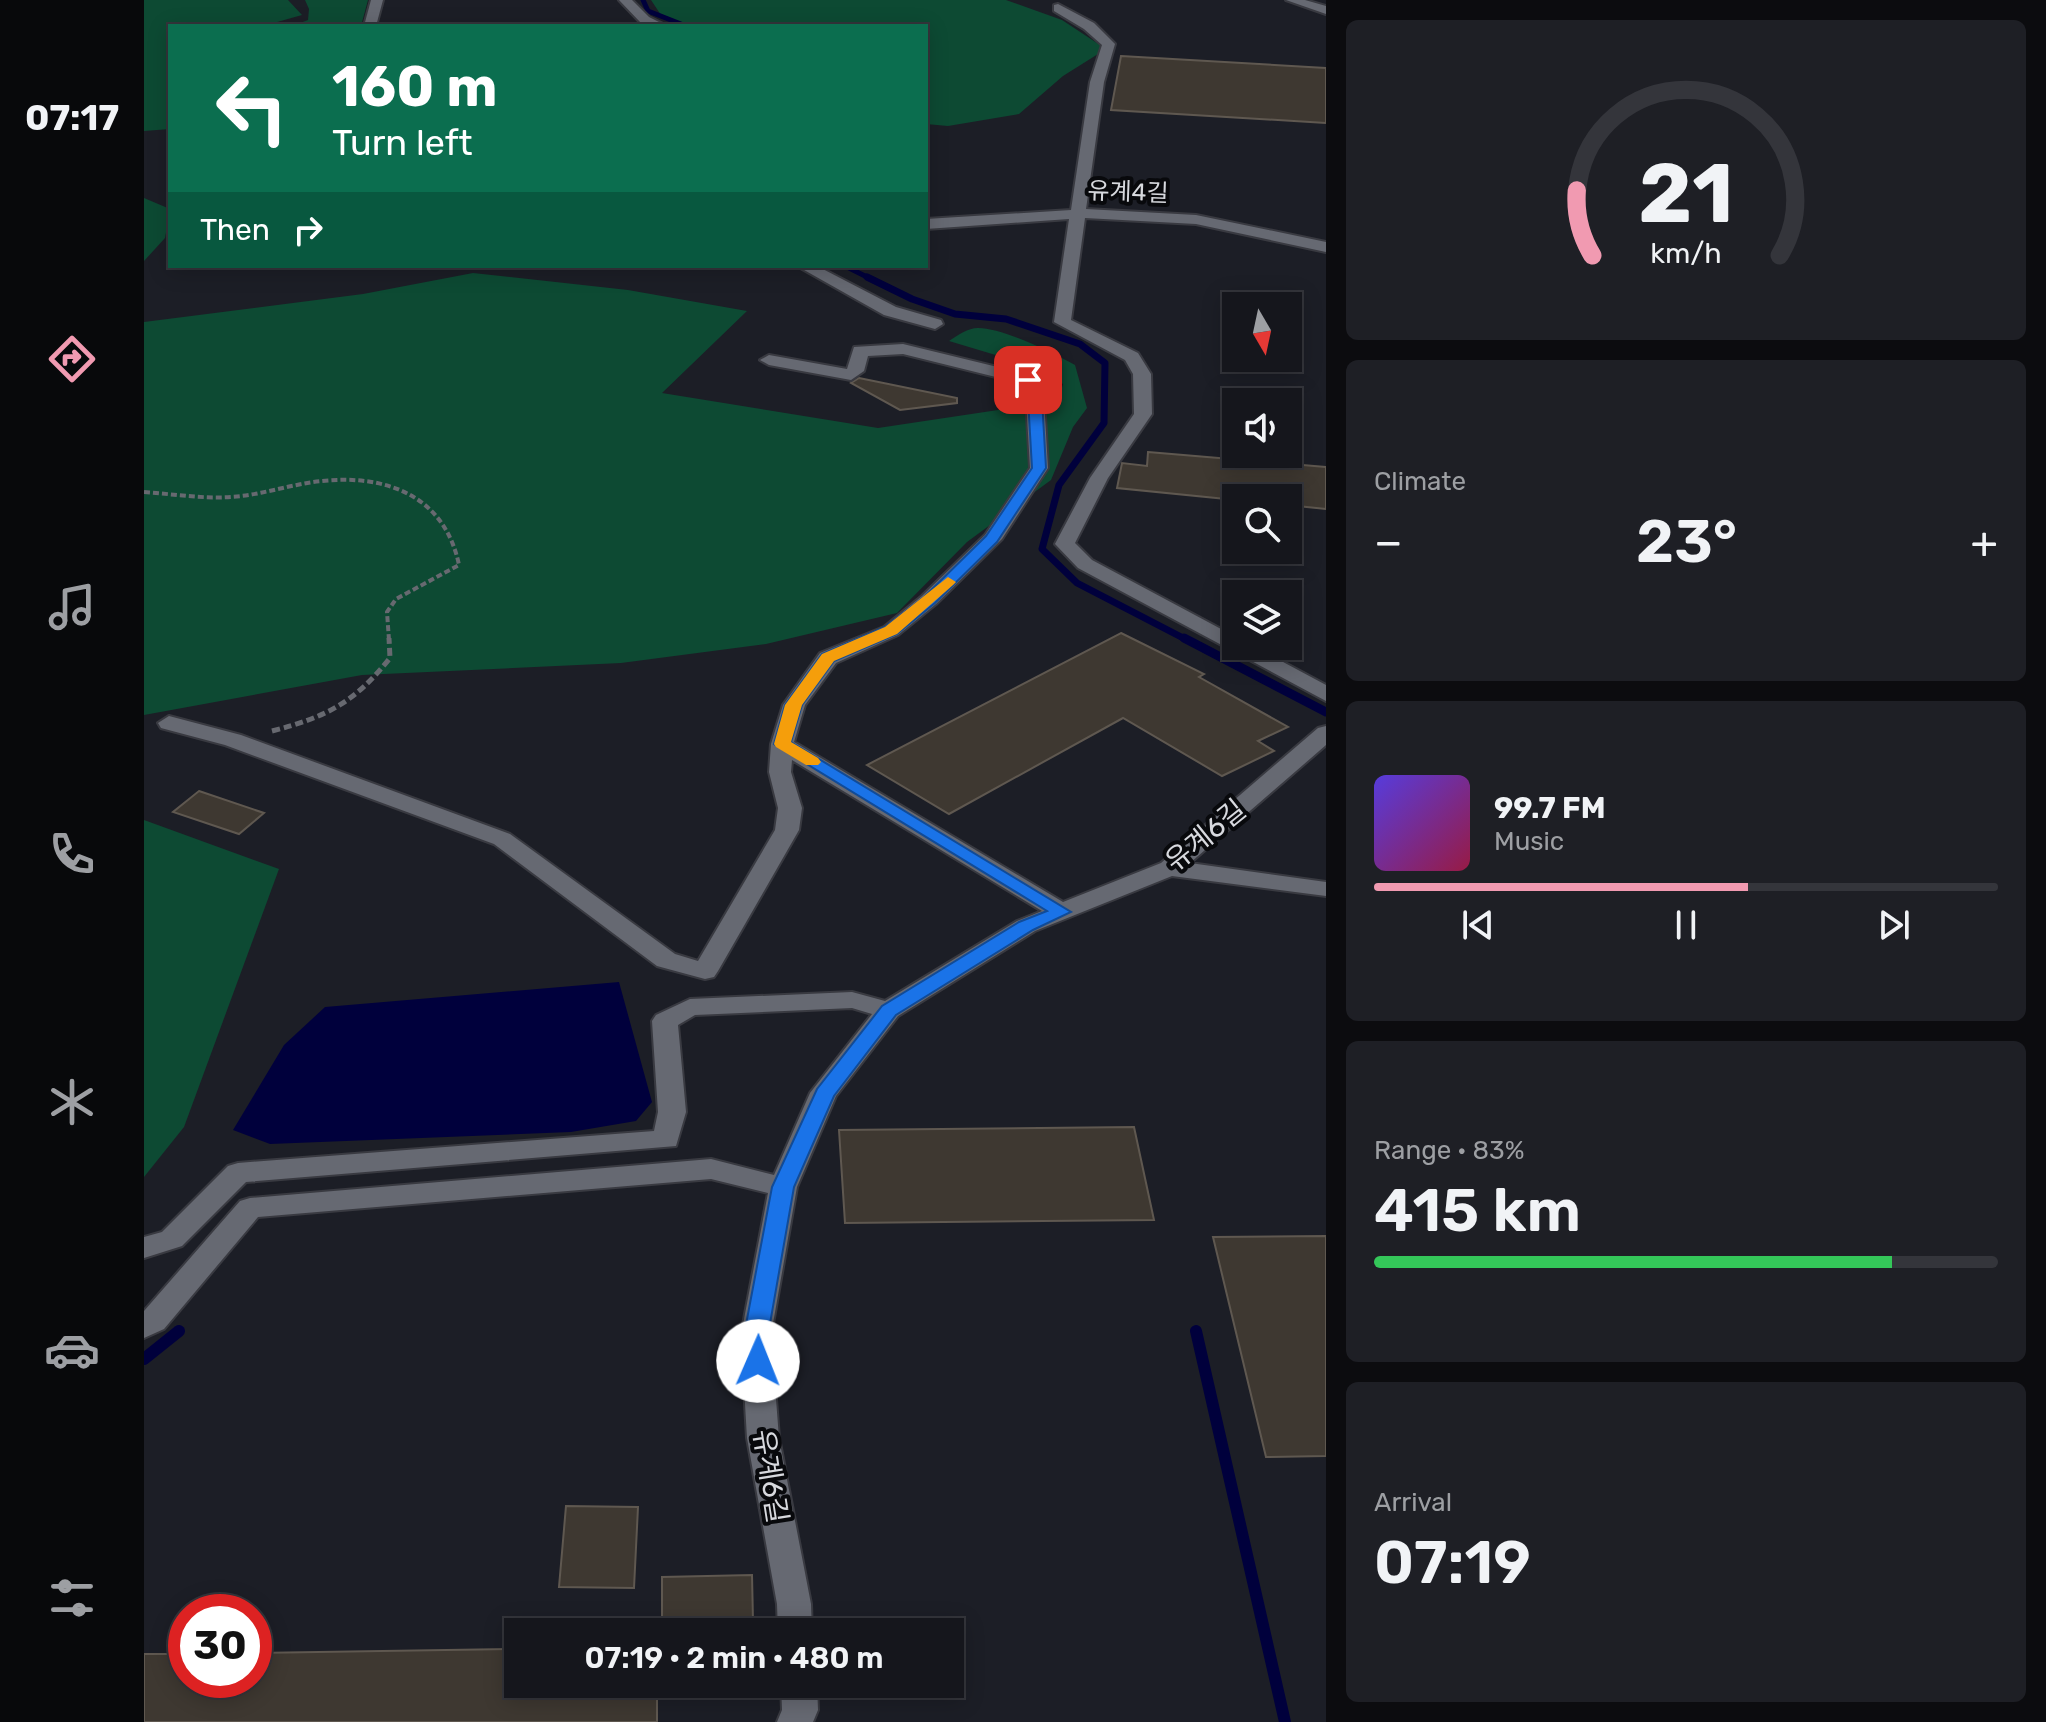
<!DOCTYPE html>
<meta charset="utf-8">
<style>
body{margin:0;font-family:Rubik,"Noto Sans KR",sans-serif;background:#1e1f25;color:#f1f3f6;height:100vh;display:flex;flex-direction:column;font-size:30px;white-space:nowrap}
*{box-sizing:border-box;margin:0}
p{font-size:26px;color:#9d9fa3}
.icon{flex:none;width:44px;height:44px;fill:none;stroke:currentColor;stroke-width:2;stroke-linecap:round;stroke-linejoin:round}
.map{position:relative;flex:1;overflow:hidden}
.details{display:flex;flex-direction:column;gap:20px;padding:20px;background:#0c0c0f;width:720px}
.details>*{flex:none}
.banner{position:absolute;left:24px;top:24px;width:760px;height:244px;border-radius:0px;box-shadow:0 4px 20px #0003,0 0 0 2px #34353b;background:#0b6e4f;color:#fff;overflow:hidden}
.needle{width:52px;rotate:171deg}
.tools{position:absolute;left:1078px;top:292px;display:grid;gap:16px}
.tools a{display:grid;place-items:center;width:80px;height:80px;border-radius:0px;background:#15161c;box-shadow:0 4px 20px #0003,0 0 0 2px #34353b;font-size:40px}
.speed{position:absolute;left:24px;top:1594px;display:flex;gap:16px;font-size:40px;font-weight:700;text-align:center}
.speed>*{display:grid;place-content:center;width:104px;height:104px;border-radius:50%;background:#15161c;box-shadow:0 4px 20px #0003,0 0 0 2px #34353b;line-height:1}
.speed .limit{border:12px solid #d22;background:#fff;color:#111}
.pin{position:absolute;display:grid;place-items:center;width:68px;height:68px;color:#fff;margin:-34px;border-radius:16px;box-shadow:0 4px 12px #0006}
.me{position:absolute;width:88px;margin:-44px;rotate:1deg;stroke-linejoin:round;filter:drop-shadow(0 0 6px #0008)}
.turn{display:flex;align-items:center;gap:28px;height:168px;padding:0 32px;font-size:36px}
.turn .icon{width:104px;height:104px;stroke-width:2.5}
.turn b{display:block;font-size:56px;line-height:68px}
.then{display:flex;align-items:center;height:76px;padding:0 32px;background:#0003;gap:16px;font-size:30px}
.big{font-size:60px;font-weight:600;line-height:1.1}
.details .tile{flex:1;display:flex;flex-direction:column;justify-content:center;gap:12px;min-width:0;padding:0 28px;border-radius:12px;background:#1e1f25}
.details .dial{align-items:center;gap:0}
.dial svg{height:208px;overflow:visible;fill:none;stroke:#34353b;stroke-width:7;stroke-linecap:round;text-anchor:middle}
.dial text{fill:#f1f3f6;stroke:none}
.song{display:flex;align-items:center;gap:24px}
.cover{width:96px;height:96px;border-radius:12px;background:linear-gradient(135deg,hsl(250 70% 55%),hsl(340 70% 35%))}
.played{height:8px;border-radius:4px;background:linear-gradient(90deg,#f19ab1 60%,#34353b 60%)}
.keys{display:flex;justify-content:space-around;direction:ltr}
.heat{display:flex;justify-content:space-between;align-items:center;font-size:44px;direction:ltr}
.charge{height:12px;border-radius:6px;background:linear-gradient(90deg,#34c759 83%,#34353b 0)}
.trip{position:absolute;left:360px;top:1618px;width:460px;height:80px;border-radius:0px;background:#15161c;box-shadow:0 4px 20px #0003,0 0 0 2px #34353b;font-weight:600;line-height:80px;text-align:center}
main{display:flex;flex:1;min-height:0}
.tabs{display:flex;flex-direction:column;width:144px;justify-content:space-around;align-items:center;background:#08090b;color:#9d9fa3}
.tabs .icon{width:56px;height:56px}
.tabs .selected{color:#f19ab1}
.tabs b{font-size:36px;color:#f1f3f6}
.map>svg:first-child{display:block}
.green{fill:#0d4a33}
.water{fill:#00003c}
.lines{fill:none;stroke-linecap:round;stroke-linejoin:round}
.stream-far3{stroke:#00003c;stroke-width:5}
.stream-far2{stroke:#00003c;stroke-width:7}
.stream-far1{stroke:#00003c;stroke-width:9}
.stream{stroke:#00003c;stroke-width:12}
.building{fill:#3e3831;stroke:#5f5850;stroke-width:2}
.minor-casing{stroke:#393a41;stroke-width:4}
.path-far1{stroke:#676970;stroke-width:4;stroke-dasharray:6 3;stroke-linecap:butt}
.path{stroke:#676970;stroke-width:5;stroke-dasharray:8 4;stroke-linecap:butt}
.minor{fill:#666972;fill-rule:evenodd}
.route{fill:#1a73e8;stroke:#114b97;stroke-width:2}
.slow{fill:#f59e0b}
.labels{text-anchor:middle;stroke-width:8;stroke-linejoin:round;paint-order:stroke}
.far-street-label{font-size:24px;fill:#d7d9de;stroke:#08090c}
.street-label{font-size:28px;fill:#d7d9de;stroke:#08090c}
</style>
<main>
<nav class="tabs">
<b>07:17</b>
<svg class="icon selected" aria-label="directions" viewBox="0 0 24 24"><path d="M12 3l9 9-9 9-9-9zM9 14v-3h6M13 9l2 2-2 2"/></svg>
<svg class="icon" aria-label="music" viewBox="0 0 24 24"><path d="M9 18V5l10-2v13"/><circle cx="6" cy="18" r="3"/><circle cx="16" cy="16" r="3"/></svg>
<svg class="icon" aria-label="phone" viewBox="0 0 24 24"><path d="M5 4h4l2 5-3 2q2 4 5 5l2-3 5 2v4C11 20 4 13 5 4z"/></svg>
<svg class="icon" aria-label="climate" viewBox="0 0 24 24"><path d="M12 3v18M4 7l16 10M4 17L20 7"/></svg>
<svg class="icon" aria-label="car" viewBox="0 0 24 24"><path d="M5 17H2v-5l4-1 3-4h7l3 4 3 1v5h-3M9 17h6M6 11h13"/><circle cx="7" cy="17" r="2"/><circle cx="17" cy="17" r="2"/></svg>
<svg class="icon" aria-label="filters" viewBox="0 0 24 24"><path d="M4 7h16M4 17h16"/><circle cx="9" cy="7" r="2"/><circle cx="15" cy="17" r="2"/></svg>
</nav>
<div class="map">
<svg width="1182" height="1722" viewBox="0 0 1182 1722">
<rect width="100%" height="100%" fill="#1c1e26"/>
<g class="green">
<path d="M0 0H144L158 15 119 26H26V129L0 131Z"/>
<path d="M161 0H224L217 26H148L164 20 165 9Z"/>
<path d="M507 0H862L918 20 962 49 919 76 875 114 804 126 782 124V26H548L517 15Z"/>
<path d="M0 198 26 209 21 238 0 261Z"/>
<path d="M329 273 484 290 603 311 518 393 734 428 914 401 919 384 898 369 805 341C814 335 824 328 834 328 859 328 909 353 931 365L943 408 929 427 907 480 823 542 753 613 622 644 477 663 218 675 0 715V322L219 294Z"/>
<path d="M0 820 135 869 40 1127 0 1177Z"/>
</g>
<path class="water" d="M475 982 508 1102 492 1121 427 1132 126 1144 89 1130 140 1045 181 1007Z"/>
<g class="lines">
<g class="stream-far3">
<path d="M499 0 504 11 542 26"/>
<path d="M701 266 727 279"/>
</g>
<path class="stream-far2" d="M723 277 768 299 811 314 862 319 936 344 961 363 960 423 915 485 898 549 933 583 1043 640"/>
<path class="stream-far1" d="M1040 638 1182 712"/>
<g class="stream">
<path d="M1052 1331 1141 1722"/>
<path d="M0 1359 35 1331"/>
</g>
</g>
<g class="building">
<path d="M977 56 1182 68V123L967 110Z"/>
<path d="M715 378 813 398V403L756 410 707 383Z"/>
<path d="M1004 452 1182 467V509L1144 505V498L1092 500 973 488 978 463 1003 466Z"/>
<path d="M977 633 1060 674 1055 677 1144 727 1114 741 1130 751 1078 776 979 718 805 814 723 765Z"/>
<path d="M55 791 120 813 95 834 29 812Z"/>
<path d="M990 1127 1010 1220 701 1223 695 1130Z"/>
<path d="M1182 1236V1456L1122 1457 1069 1237Z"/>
<path d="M422 1506 494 1507 490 1588 415 1587Z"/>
<path d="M608 1575 609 1621 518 1624V1577Z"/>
<path d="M374 1649V1684H513V1722H0V1654H42V1680H110V1653Z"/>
</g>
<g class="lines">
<defs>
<g id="minor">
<path d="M227 0H239L232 26H220Z"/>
<path d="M475 0H488L505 17 523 26 497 23Z"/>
<path d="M1142 0H1161L1182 6V14Z"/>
<path d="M914 4 950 23 971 44 960 82 942 209 1052 215 1182 242V252L1052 224 941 218 927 320 994 353 1007 374 1008 414 964 478 931 543 948 560 1092 637V646H1109L1182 685V701L934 568 911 544 946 478 990 414 989 374 981 360 910 322 925 219 782 229V219L927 210 946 82 958 45 940 29 910 11V5Z"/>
<path d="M653 266H673L752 307 797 320 799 324 791 329 740 315Z"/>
<path d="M759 344 890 376 900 399 904 468 858 539 792 604 754 635 692 663 661 705 650 742 919 902 1017 863 1174 728 1182 726V745L1046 863 1182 882V896L1028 876 891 931 754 1016 692 1096 653 1187 627 1335 635 1438 667 1604 668 1632H634L633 1604 603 1438 597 1335 624 1193 567 1179 114 1217 20 1329 0 1338V1311L96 1201 106 1198 567 1159 630 1175 666 1093 728 1014 708 1008 551 1015 534 1025 542 1112 532 1146 102 1182 38 1246 0 1258V1237L18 1232 84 1166 94 1163 510 1131 514 1112 508 1021 512 1015 546 999 708 992 741 1001 873 921 898 911 648 760 647 772 658 808 655 830 574 971 570 977 561 979 513 966 350 844 81 745 17 728 14 723 25 716 97 735 366 834 531 954 554 961 631 830 634 808 625 772 627 744 639 705 676 653 740 627 778 596 841 535 886 468 882 399 876 383 759 354 724 356 720 371 707 380 625 365 616 360 625 355 703 369 710 347Z"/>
<path d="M637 1684H673L674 1710 669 1722H633L638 1710Z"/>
</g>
</defs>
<use href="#minor" class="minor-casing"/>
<path class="path-far1" d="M0 492C29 494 58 499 87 497 118 495 147 484 178 481 244 474 301 497 315 565L252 599 243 612 245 640"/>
<path class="path" d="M128 731C183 717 211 702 246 658L245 638"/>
<use href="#minor" class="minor"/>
</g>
<path class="route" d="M884 376 891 380 898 399 902 468 853 542 791 603 753 634 690 661 658 705 647 742 927 912 889 930 752 1015 690 1096 650 1187 624 1335 625 1361 622 1367 614 1369 606 1367 600 1335 628 1187 673 1089 738 1006 875 922 903 911 630 744 641 705 678 654 741 627 780 597 842 536 888 468 884 399 878 380Z"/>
<path class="slow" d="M804 577 812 582 809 585 753 634 690 661 658 705 647 742 674 758 677 762 674 765H662L632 747 630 744 641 705 678 654 741 627Z"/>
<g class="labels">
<g class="far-street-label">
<text transform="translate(984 192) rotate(2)" y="8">유계4길</text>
</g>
<g class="street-label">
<text transform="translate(1061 835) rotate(-39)" y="10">유계6길</text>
<text transform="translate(627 1476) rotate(81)" y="10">유계6길</text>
</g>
</g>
</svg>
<div class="tools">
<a><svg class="needle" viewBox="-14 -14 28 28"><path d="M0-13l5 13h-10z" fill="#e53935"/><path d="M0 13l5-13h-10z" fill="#9d9fa3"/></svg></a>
<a><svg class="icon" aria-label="sound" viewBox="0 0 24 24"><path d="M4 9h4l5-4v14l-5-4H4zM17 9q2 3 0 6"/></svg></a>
<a><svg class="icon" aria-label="search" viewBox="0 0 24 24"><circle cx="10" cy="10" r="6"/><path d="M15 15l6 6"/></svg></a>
<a><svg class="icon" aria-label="layers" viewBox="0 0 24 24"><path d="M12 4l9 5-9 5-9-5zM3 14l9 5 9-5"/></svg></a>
</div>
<div class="speed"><div class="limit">30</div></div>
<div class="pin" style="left:884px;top:380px;background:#d93025"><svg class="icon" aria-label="arrive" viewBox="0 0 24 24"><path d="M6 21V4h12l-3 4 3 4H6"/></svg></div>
<svg class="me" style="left:614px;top:1361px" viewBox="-20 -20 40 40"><circle r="19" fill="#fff"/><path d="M0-13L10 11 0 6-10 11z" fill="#1a73e8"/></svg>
<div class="trip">07:19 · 2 min · 480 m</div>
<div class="banner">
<div class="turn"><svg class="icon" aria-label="left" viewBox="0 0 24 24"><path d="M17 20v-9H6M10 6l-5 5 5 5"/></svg><div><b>160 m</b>Turn left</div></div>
<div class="then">Then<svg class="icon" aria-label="right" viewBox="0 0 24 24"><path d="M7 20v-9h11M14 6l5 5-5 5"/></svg></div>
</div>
</div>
<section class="details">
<div class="tile dial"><svg viewBox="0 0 100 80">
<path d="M14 69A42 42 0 1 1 86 69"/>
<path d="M14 69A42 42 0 0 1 8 44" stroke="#f19ab1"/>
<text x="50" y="56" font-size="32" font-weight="700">21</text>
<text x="50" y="72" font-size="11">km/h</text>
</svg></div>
<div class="tile"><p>Climate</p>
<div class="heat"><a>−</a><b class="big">23°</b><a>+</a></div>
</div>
<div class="tile">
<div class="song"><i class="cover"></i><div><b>99.7 FM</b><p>Music</p></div></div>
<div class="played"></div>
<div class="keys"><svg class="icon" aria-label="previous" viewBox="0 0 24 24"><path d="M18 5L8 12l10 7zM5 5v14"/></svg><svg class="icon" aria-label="pause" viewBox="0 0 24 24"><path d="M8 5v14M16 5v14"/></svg><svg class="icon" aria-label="next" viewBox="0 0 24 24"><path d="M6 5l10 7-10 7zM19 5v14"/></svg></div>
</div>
<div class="tile"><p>Range · 83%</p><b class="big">415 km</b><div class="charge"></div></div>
<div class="tile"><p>Arrival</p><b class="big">07:19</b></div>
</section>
</main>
